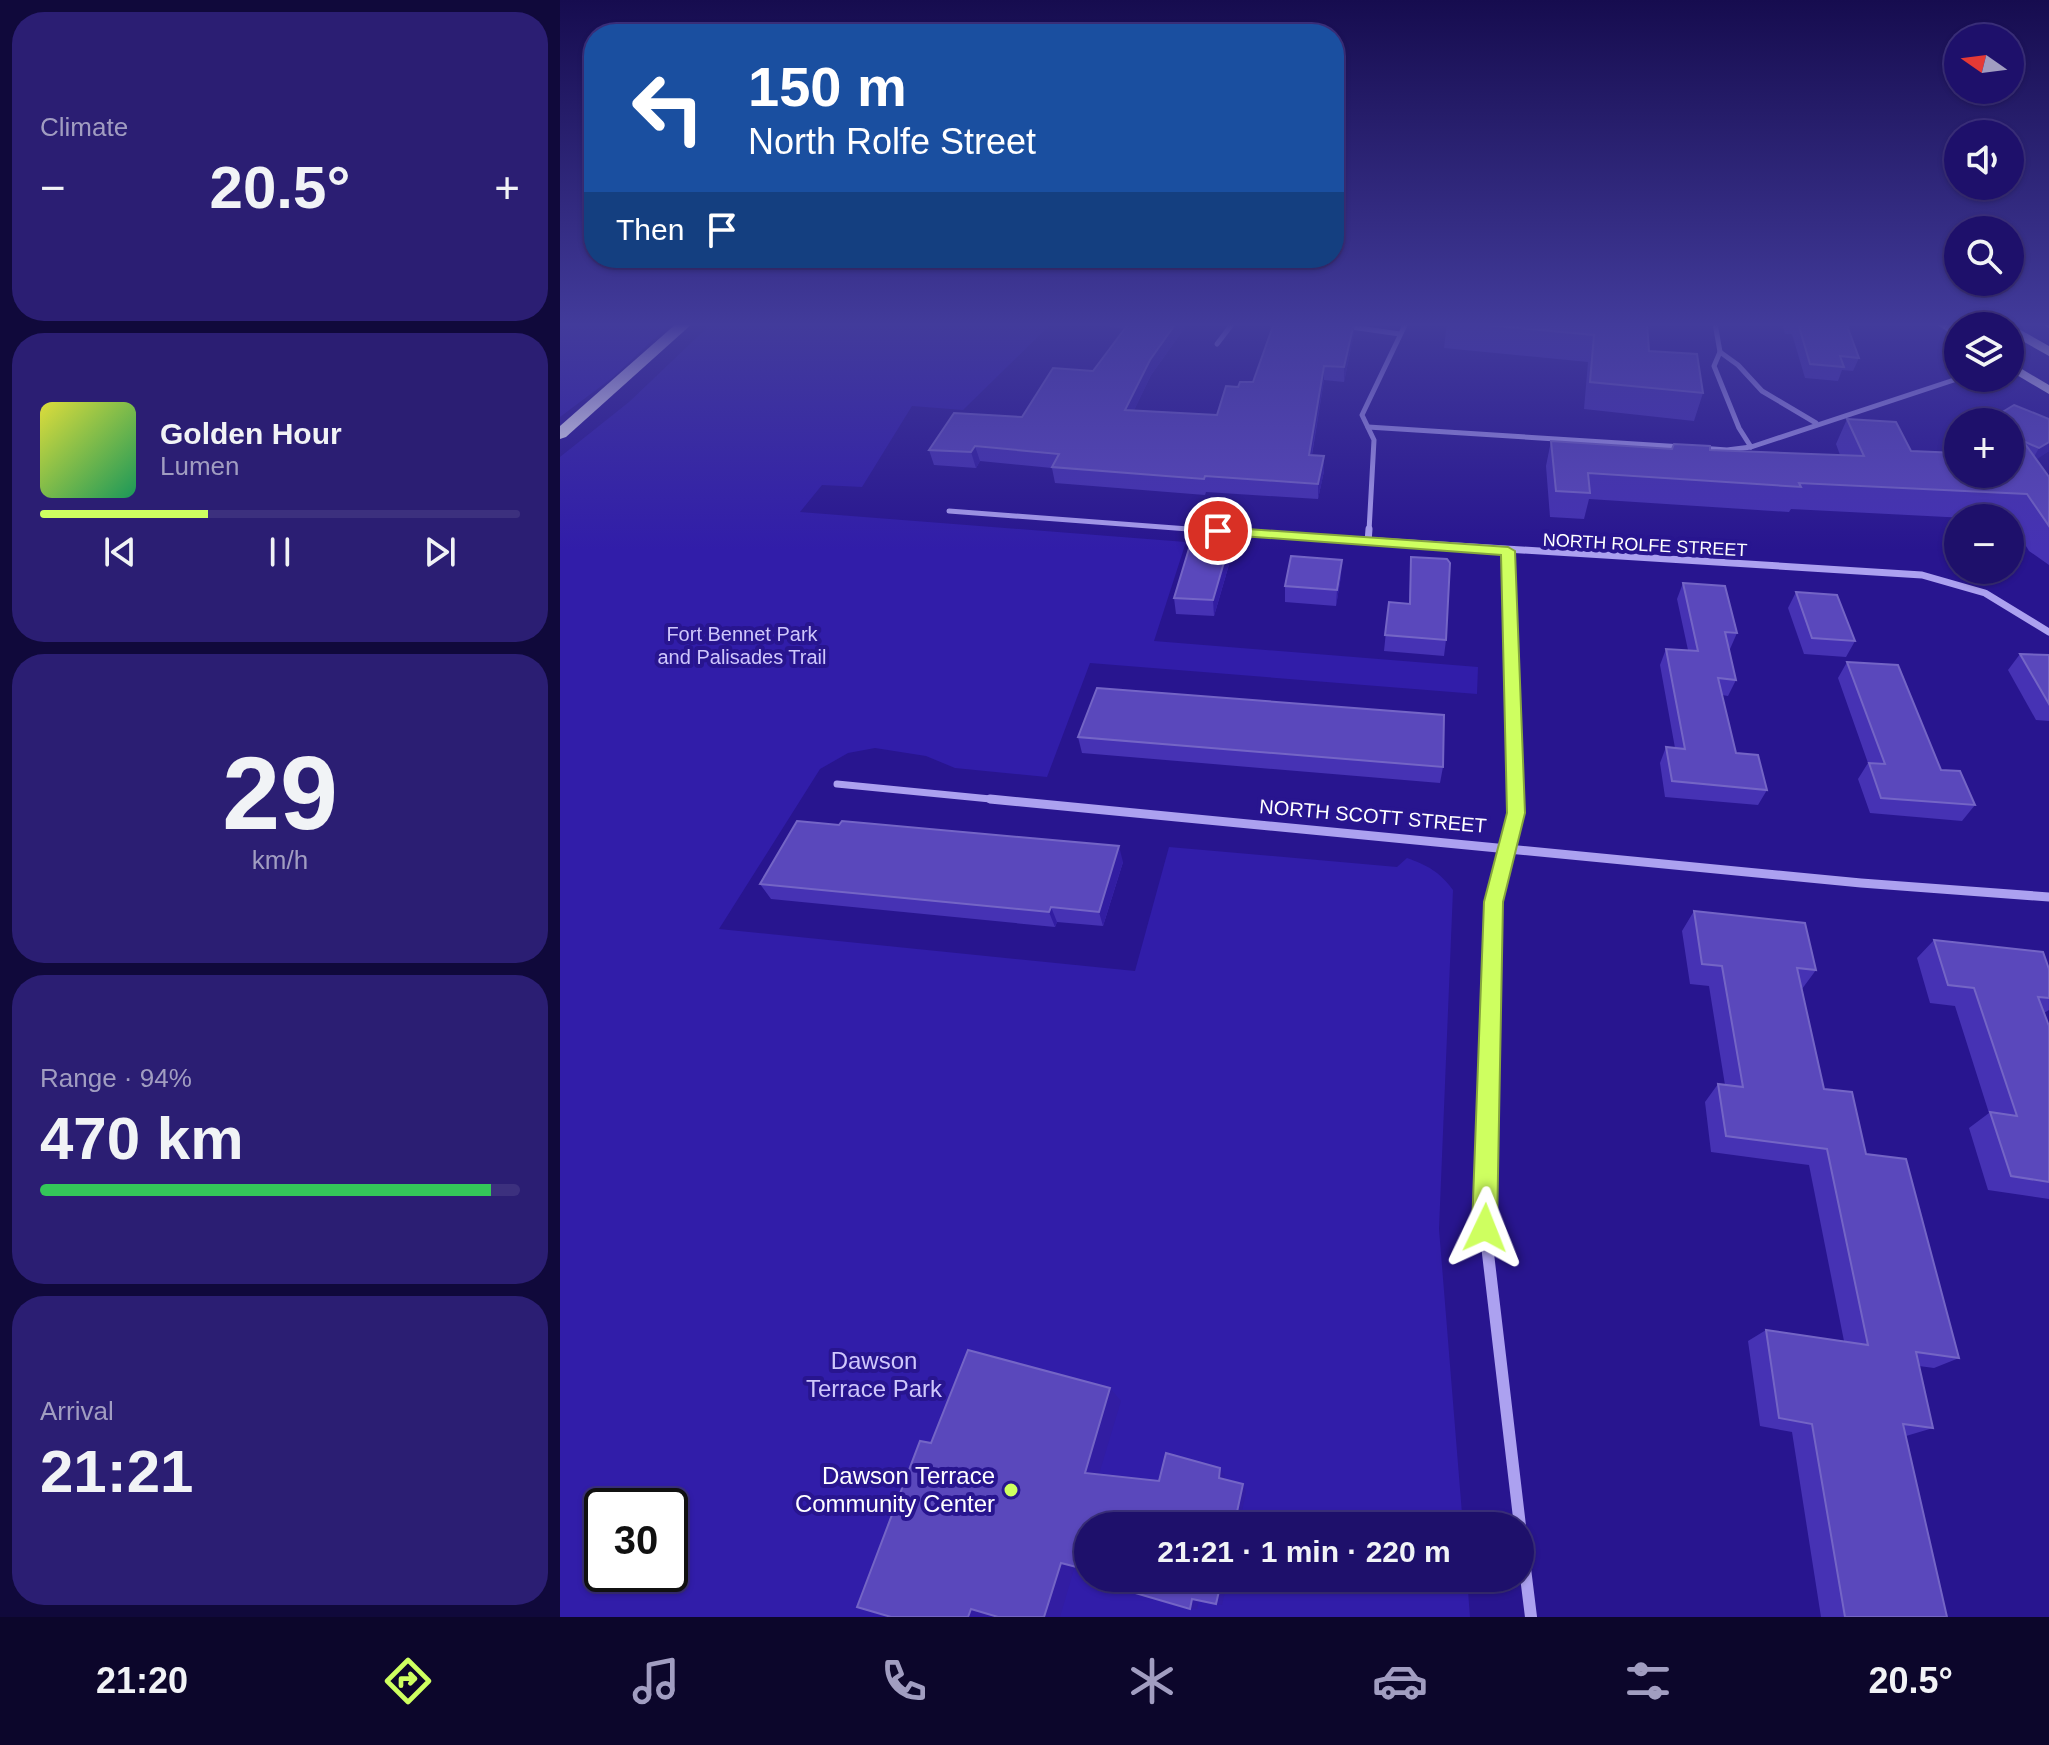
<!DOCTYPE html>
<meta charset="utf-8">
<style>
body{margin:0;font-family:Arial,sans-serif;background:#2b1e73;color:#f1f3f6;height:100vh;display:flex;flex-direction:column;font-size:30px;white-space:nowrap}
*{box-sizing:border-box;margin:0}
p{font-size:26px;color:#a19dc1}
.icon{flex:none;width:44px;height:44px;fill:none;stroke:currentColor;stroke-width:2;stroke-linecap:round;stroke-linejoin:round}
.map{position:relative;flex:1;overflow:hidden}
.sheet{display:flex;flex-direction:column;gap:12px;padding:12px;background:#10093b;width:560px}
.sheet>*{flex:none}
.hud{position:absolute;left:24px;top:24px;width:760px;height:244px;border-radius:32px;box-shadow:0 2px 6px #0004,0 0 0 2px #3c307e;background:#1a4fa0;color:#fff;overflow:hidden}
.needle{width:52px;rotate:284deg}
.buttons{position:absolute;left:1384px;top:24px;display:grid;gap:16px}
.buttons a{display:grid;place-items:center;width:80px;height:80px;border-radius:50%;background:#1e106b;box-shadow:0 2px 6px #0004,0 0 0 2px #3c307e;font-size:40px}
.speed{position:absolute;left:24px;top:1488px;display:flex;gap:16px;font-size:40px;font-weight:700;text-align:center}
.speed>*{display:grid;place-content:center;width:104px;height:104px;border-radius:50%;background:#1e106b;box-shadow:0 2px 6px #0004,0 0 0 2px #3c307e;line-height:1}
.speed .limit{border:4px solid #111;border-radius:12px;background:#fff;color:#111}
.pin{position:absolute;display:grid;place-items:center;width:68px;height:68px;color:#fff;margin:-34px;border:4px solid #fff;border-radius:50%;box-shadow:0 2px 8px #0007}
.me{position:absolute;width:88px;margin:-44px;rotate:2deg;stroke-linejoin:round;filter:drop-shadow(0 0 6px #0008)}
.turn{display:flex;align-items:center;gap:28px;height:168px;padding:0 32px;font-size:36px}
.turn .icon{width:104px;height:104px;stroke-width:2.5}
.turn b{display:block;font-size:56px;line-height:68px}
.then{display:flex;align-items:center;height:76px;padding:0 32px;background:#0003;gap:16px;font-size:30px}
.big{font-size:60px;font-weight:800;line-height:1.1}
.sheet .tile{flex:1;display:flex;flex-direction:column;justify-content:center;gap:12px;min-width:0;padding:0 28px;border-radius:32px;background:#2b1e73}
.sheet .dial{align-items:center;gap:0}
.dial b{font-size:104px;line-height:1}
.song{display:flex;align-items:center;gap:24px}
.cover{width:96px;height:96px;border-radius:12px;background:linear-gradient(135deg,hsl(60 70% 55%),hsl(150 70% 35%))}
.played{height:8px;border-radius:4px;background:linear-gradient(90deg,#ceff60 35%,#3c307e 35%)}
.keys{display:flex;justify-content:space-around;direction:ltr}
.heat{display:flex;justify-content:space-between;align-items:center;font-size:44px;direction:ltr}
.charge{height:12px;border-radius:6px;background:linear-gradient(90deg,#34c759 94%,#3c307e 0)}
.trip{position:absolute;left:514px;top:1512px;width:460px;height:80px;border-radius:40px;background:#1e106b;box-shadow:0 2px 6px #0004,0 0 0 2px #3c307e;font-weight:800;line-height:80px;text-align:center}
.tab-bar{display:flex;height:128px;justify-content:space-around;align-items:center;background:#0c062b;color:#a19dc1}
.tab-bar .icon{width:56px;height:56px}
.tab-bar .current{color:#ceff60}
.tab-bar b{font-size:36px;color:#f1f3f6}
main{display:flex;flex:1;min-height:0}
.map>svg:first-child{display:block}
.green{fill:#311da9;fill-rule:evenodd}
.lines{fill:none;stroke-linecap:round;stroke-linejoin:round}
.street-far3{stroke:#aca1f0;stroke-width:5}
.street-far2{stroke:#aca1f0;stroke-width:7}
.street-far1{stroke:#aca1f0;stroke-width:9}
.street{stroke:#aca1f0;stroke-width:12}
.primary{fill:#eeeaff;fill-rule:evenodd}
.highway{fill:#fff;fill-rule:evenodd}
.wall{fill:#4632b4}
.shaded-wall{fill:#321da2}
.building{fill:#5a48bc;stroke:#7465c6;stroke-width:2}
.route{fill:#ceff60;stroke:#86a63e;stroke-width:2}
.poi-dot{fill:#ceff60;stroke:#28158f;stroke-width:3}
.labels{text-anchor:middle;stroke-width:8;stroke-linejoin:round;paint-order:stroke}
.far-street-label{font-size:18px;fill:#fff;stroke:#28158f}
.park-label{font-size:20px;fill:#cfc7fc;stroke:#28158f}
.street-label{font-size:20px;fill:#fff;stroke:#28158f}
.near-park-label{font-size:24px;fill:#cfc7fc;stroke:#28158f}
.near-poi-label{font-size:24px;fill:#fff;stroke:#28158f;text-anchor:end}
</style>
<main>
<section class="sheet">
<div class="tile"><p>Climate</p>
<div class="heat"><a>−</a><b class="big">20.5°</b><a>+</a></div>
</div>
<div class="tile">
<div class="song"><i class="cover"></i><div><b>Golden Hour</b><p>Lumen</p></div></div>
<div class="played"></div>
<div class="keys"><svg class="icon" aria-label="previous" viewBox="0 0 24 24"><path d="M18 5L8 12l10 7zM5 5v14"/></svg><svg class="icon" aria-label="pause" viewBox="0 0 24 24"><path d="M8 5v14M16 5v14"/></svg><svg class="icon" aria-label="next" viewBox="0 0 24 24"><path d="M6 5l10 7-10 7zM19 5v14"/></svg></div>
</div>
<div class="tile dial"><b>29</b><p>km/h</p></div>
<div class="tile"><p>Range · 94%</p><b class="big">470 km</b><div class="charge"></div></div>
<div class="tile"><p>Arrival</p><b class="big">21:21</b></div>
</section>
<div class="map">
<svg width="1489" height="1617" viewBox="0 0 1489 1617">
<rect width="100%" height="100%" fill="#28158f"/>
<g class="green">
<path d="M0 323H111L52 378 0 417Z"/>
<path d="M152 323H492L403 410 352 406 302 487 262 485 240 512 626 542 594 641 918 667 917 694 530 663 487 777 395 768 366 756 315 748 288 753 260 769 159 929 575 971 609 847 837 867 847 858C867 865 880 872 893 890L879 1229 903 1526H528V1578H907L910 1617H0V457L69 402ZM42 1506H110V1574H42Z"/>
</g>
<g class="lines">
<g class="street-far3">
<path d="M763 323 840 334"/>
<path d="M1155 323 1160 352 1154 366 1179 428 1191 447"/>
<path d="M657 344 673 323"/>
<path d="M1160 352 1178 365 1202 391 1256 423"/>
<path d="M808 427 1123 447"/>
<path d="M1140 448 1167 450 1191 447 1400 378"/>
<path d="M389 511 655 531"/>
<path d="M809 531 814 440 802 415 846 323"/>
</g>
<g class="street-far2">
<path d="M628 529 1362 575 1425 593 1489 632"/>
<path d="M808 542 809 529"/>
<path d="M948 551 956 801"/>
<path d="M277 784 451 801"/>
</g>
<g class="street-far1">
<path d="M430 799 1301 883 1489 897"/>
<path d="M927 1155 934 902 956 813V799"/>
</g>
<g class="street">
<path d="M927 1153 925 1228 960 1526"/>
<path d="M960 1528 971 1617"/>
</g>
<g class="primary">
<path d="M1374 323H1389L1398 329V338Z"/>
<path d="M1450 362 1489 385V394L1450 371Z"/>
</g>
<g class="highway">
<path d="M117 323H133L6 437 0 439V426Z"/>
<path d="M1481 323H1489V328Z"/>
<path d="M1450 324 1489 346V356L1450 334V326H1444Z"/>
</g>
</g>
<g class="wall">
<path d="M526 323H631L629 326H626L591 375 574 410 657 415 678 387 693 382 714 323H795L794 333 784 382 764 380 752 455 764 456V471L758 499 646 492 645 495 495 483 492 468 420 461 416 468 374 465 369 450 462 417 533 371 564 329Z"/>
<path d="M887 323H1087L1089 351 1143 393 1134 421 1024 409 1028 362 884 348Z"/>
<path d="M1222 323H1286L1299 358 1293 371 1282 370 1278 381 1245 378 1232 334H1225Z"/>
<path d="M1287 419 1351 451 1450 474V422L1489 419V451L1476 459 1489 477V565L1469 551 1450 520V518H1406L1231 509 1229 512 1029 499 1024 519 990 517 986 466 991 441 1112 449 1280 455 1276 444Z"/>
<path d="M669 545 670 561 654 616 616 614 614 598Z"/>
<path d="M851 557 886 640 884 656 824 651 829 602 849 604Z"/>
<path d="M781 576 776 606 725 602V586Z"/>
<path d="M1123 583 1177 633 1170 649H1168L1176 680 1168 696 1162 695 1176 753 1207 790 1198 805 1105 797 1100 763 1106 747 1115 748 1100 665 1106 649 1128 650 1117 599Z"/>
<path d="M1236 592 1295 641 1286 657 1244 654 1228 608Z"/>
<path d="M1460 654 1489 655V721L1476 720 1448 670Z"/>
<path d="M1287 662 1381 770 1415 805 1402 821 1310 813 1298 779 1308 763 1278 678Z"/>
<path d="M518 737 883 767 880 783 522 753Z"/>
<path d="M563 862 543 926 497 922 495 927 211 899 200 884Z"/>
<path d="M1134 911 1256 970 1242 989 1264 1089 1306 1154 1399 1358 1374 1368 1359 1366 1373 1428 1346 1436 1387 1617H1261L1232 1432 1200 1426 1188 1341 1206 1330 1284 1341 1249 1165 1151 1152 1145 1102 1158 1084 1165 1085 1149 986 1130 984 1122 931Z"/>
<path d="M1374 940 1489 969V1010L1484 1013 1489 1026V1199L1428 1190 1409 1128 1429 1113 1395 1006 1370 1003 1357 958Z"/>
</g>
<g class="shaded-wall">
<path d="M616 323H626V326L591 375 567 425 565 410 590 360Z"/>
<path d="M794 323V333L784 382V367Z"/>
<path d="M764 366V380L749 470V455Z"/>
<path d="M1489 442V451L1470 464 1479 448Z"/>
<path d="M415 446 420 461 416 468 411 452Z"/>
<path d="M764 456V471L758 499V484Z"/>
<path d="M669 545 670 561 654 616 653 600Z"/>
<path d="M782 560 781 576 776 606 777 590Z"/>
<path d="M559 846 563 862 543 926 539 912Z"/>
<path d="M491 907 497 922 495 927 489 912Z"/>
<path d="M550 1388 561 1401 537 1481 525 1473Z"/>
<path d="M660 1468 665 1476 664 1486 659 1478Z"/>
<path d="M683 1484 686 1492 679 1526H674Z"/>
<path d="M501 1563 515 1566 500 1617H484Z"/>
<path d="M662 1578H668L662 1605 656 1604Z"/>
<path d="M632 1599 639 1600 637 1609H630Z"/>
<path d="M411 1609H431L428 1617H408Z"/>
</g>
<g class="building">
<path d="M569 323H616L590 360 565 410 657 415 666 386 678 387 680 382H693L714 323H794L784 367 764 366 749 455 764 456 758 484 645 476 644 479 492 467 499 454 415 446 411 452 369 450 394 413 462 417 493 368 533 371Z"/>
<path d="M905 323H1087L1089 351 1137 354 1143 393 1030 382 1034 335Z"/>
<path d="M1238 323H1286L1299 358 1280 356 1284 367 1250 364Z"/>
<path d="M1454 405 1489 419V442L1479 448 1463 441 1452 426 1450 427V422H1426Z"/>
<path d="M1287 419 1336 422 1351 451 1398 453V474H1450V427L1452 426 1489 477V526L1467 494 1239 483 1241 487 1028 473 1030 493 996 491 991 441 1112 449 1114 444 1150 446V450L1304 456Z"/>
<path d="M631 542 669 545 653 600 614 598Z"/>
<path d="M731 556 782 560 777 590 725 586Z"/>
<path d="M851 557 887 559 890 563 886 640 825 635 829 602 850 604Z"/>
<path d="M1123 583 1165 586 1177 633 1165 632 1176 680 1158 678 1176 753 1198 755 1207 790 1112 781 1106 747 1125 749 1106 649 1138 651Z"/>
<path d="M1236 592 1277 595 1295 641 1252 638Z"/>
<path d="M1460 654 1489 655V704Z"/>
<path d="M1287 662 1338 665 1381 770 1400 771 1415 805 1321 798 1309 763 1325 764Z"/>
<path d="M537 688 884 715 883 767 518 737Z"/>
<path d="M237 821 279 825 282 821 559 846 539 912 491 907 489 912 200 884Z"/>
<path d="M1134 911 1245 923 1256 970 1237 968 1264 1089 1292 1092 1306 1154 1346 1159 1399 1358 1356 1352 1373 1428 1343 1424 1387 1617H1285L1252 1424 1219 1418 1206 1330 1308 1345 1267 1149 1166 1136 1158 1084 1183 1087 1162 966 1142 964Z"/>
<path d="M1374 940 1483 952 1489 969V998L1478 997 1489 1026V1182L1451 1176 1430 1112 1457 1116 1414 988 1388 985Z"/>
<path d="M408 1350 550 1388 525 1473 599 1481 606 1453 660 1468 659 1478 683 1484 674 1526H528V1570L501 1563 484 1617H438L411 1609 408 1617H331L297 1607 360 1441 371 1443Z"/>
<path d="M562 1578H662L656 1604 632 1599 630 1609 572 1592 575 1581Z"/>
</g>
<linearGradient id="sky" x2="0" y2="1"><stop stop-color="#160c4f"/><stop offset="0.59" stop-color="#423b9b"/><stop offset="1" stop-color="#423b9b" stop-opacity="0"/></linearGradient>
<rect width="1489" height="550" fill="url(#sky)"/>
<path class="route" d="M658 527 948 547 955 551 965 813 943 902 937 1228 933 1236 925 1240 916 1236 912 1228 924 902 947 813 941 555 654 534V528Z"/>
<circle class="poi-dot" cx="451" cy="1490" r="8"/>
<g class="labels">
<g class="far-street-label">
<text transform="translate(1085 545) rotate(3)" y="6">NORTH ROLFE STREET</text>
</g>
<g class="park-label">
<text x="182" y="641">Fort Bennet Park<tspan x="182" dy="23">and Palisades Trail</tspan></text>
</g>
<g class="street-label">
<text transform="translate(813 816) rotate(5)" y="7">NORTH SCOTT STREET</text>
</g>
<g class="near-park-label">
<text x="314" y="1369">Dawson<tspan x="314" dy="28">Terrace Park</tspan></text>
</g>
<g class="near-poi-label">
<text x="435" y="1484">Dawson Terrace<tspan x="435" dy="28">Community Center</tspan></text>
</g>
</g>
</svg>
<div class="buttons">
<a><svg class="needle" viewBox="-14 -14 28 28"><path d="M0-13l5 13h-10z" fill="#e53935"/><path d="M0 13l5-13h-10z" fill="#a19dc1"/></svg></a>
<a><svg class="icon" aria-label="sound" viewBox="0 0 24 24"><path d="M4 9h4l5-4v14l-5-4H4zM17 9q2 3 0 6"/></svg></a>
<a><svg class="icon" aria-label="search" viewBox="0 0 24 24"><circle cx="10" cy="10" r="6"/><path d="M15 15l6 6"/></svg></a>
<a><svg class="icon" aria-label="layers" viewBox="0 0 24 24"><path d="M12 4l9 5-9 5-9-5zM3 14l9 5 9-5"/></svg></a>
<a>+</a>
<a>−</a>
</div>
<div class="speed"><div class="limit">30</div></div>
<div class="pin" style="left:658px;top:531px;background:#d93025"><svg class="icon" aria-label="arrive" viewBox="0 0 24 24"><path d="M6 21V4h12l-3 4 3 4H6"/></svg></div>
<svg class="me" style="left:925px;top:1228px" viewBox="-20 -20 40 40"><path d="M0-17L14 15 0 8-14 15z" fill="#ceff60" stroke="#fff" stroke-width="4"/></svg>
<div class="trip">21:21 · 1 min · 220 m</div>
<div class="hud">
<div class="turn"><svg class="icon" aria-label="left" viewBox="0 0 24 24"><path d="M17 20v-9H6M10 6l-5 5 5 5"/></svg><div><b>150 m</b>North Rolfe Street</div></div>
<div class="then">Then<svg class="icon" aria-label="arrive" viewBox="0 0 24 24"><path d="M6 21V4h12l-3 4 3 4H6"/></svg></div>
</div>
</div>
</main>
<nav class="tab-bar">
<b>21:20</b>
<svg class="icon current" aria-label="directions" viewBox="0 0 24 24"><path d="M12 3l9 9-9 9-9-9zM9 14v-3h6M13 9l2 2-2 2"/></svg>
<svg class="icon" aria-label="music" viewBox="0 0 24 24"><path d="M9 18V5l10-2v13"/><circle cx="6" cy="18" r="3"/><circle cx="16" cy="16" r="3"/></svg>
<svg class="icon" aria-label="phone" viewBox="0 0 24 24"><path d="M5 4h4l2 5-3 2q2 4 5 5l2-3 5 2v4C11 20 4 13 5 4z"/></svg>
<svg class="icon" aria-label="climate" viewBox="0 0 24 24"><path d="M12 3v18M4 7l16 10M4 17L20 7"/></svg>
<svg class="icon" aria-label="car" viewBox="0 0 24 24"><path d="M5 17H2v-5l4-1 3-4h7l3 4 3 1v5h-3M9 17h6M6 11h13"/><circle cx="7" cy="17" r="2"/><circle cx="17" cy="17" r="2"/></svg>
<svg class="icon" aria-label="filters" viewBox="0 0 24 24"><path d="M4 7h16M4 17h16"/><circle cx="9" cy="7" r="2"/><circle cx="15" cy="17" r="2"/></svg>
<b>20.5°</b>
</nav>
